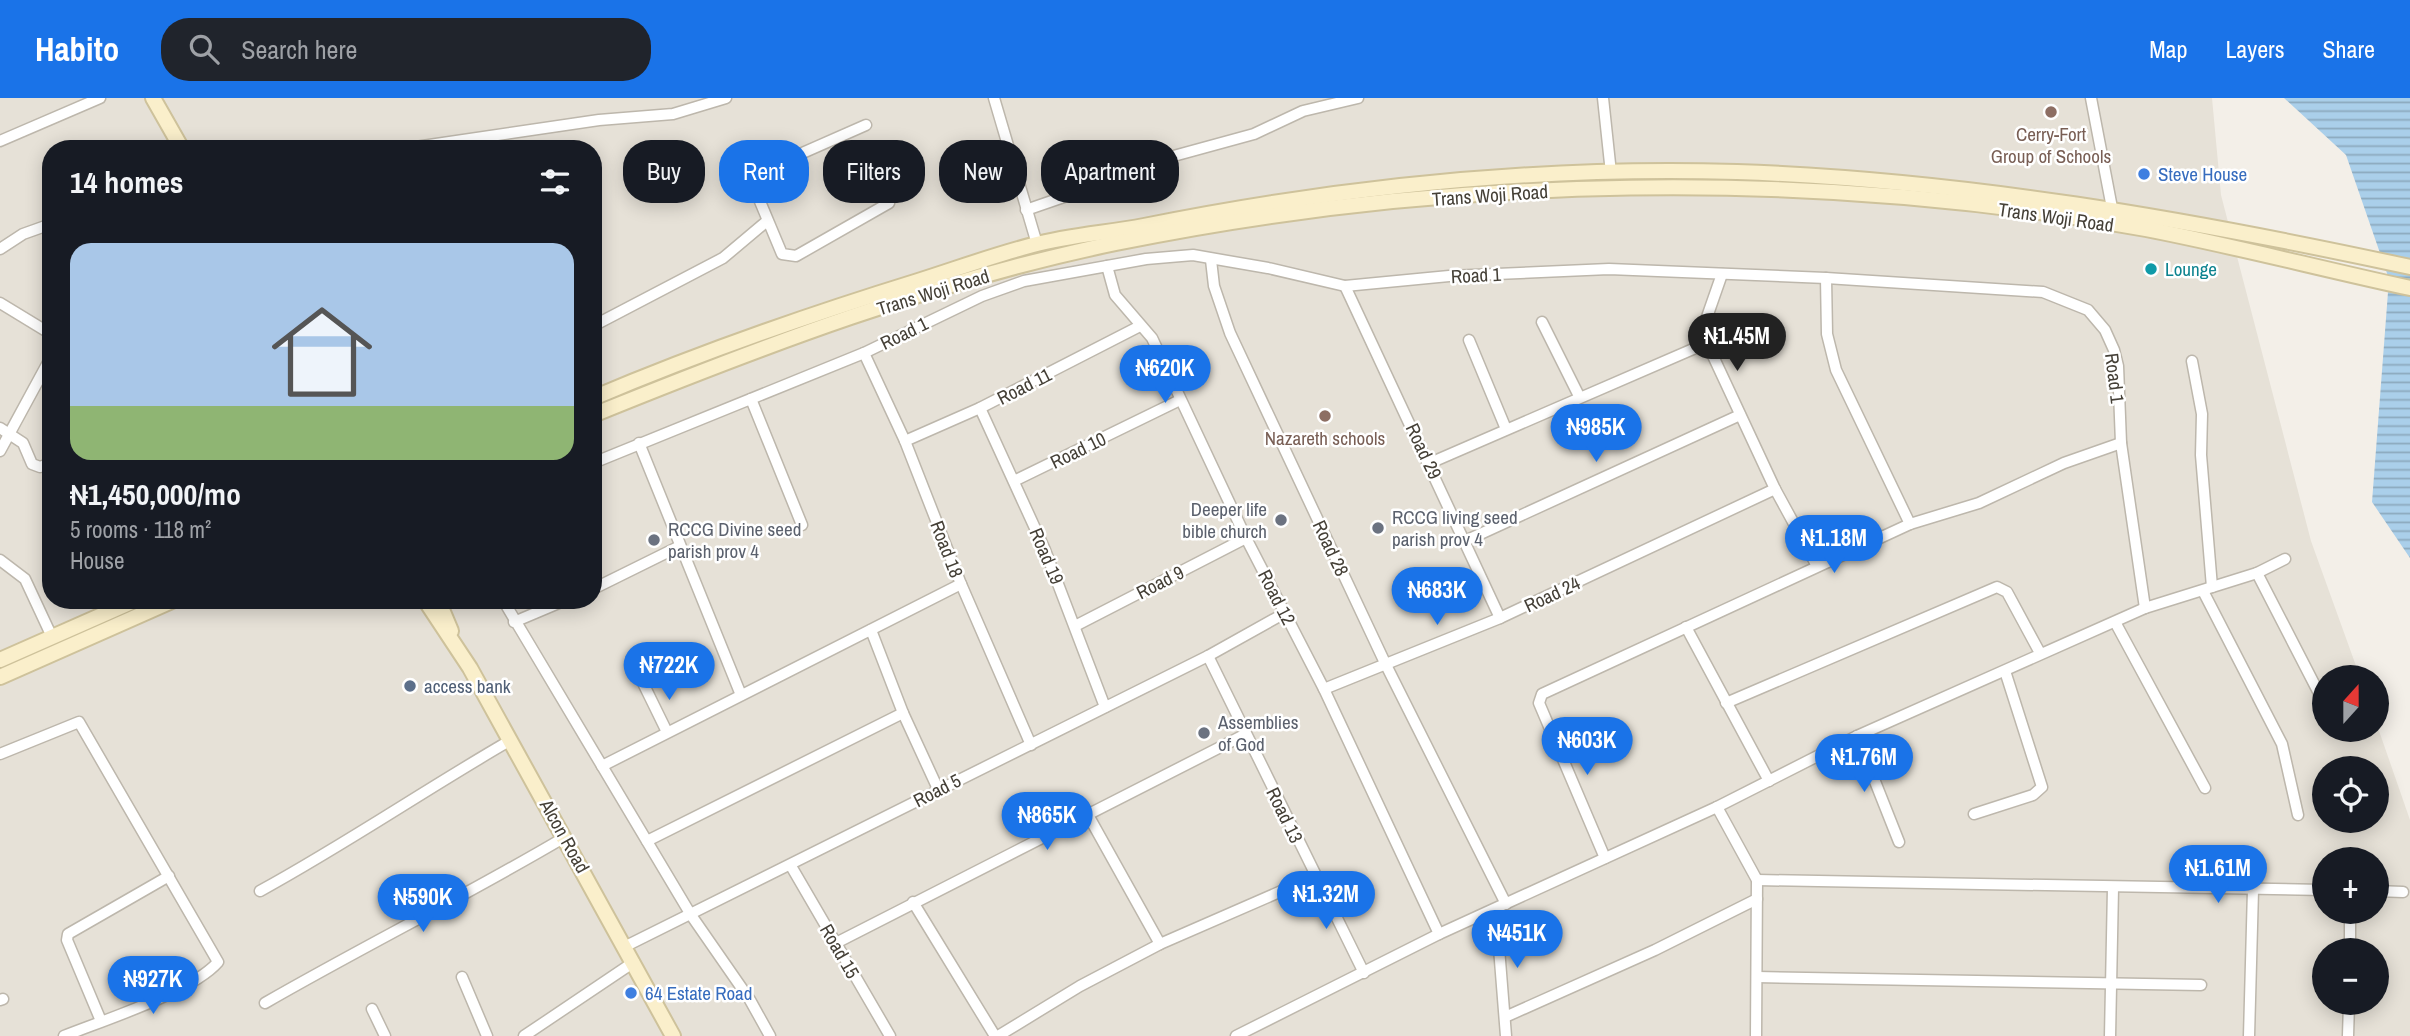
<!DOCTYPE html>
<html lang="en">
<head>
<meta charset="utf-8">
<style>
  body { margin:0; font-family:"Archivo Narrow",sans-serif; background:#20242c; color:#f1f3f6; height:100vh; display:flex; flex-direction:column; font-size:26px; white-space:nowrap }
  * { box-sizing:border-box; margin:0 }
  p { font-size:23px; color:#9ea1a6 }
  .icon { flex:none; width:38px; height:38px; fill:none; stroke:currentColor; stroke-width:2; stroke-linecap:round; stroke-linejoin:round }
  .map { position:relative; flex:1; overflow:hidden }
  .drawer { position:absolute; left:42px; top:42px; width:560px; height:469px; display:flex; flex-direction:column; background:#171b24; border-radius:28px; box-shadow:0 4px 18px #0003 }
  .drawer>* { flex:none }
  .hud { position:absolute; left:623px; top:42px; width:665px; height:63px; display:flex; gap:14px }
  .needle { width:46px; rotate:21deg }
  .buttons { position:absolute; left:2312px; top:567px; display:grid; gap:14px }
  .buttons a { display:grid; place-items:center; width:77px; height:77px; border-radius:50%; background:#171b24; box-shadow:0 4px 18px #0003; font-size:35px }
  .price { position:absolute; translate:-50% -60px; padding:0 16px; border-radius:24px; background:#1a73e8; color:#fff; font-size:23px; line-height:46px; filter:drop-shadow(0 2px 4px #0008) }
  .price::after { content:''; position:absolute; left:50%; top:42px; width:21px; height:16px; margin-left:-10px; background:inherit; clip-path:polygon(0 0,100% 0,50% 100%) }
  .price.current { background:#222; color:#fff }
  ul { padding:0; list-style:none }
  li { display:grid; align-content:center; gap:14px; height:371px; padding:0 28px }
  li span { display:grid; place-items:center; height:217px; border-radius:21px; color:#555 }
  li>.icon { margin-inline-start:auto }
  span .icon { width:126px; height:126px; fill:#fffc; stroke-width:1 }
  li b { font-size:30px }
  h2 { display:flex; justify-content:space-between; align-items:center; height:84px; padding:0 28px; font-size:30px }
  .pill { padding:0 24px; border-radius:28px; background:#171b24; box-shadow:0 4px 18px #0003; font-size:24px; line-height:63px }
  .pill.current { background:#1a73e8; color:#fff }
  header { display:flex; align-items:center; gap:42px; box-sizing:border-box; height:98px; padding:0 35px; background:#1a73e8; color:#fff }
  header strong { font-size:33px }
  nav { display:flex; gap:38px; margin-inline-start:auto; font-size:24px }
  .search { width:490px; height:63px; background:#20242c; display:flex; align-items:center; gap:18px; box-sizing:border-box; padding:0 24px; border-radius:28px; color:#9ea1a6; font-size:26px }
  .map>svg:first-child { display:block }
  .residential { fill:#e6e1d7; fill-rule:evenodd }
  .water { fill:url(#water-rules) }
  .lines { fill:none; stroke-linecap:round; stroke-linejoin:round }
  .street-casing { stroke:#bdb7ac; stroke-width:13 }
  .secondary-casing { stroke:#cec29b; stroke-width:18 }
  .street { stroke:#fff; stroke-width:10 }
  .secondary { stroke:#faefcb; stroke-width:14 }
  .education-dot { fill:#8d6e63; stroke:#fff; stroke-width:2.5 }
  .shop-dot { fill:#3f7fe0; stroke:#fff; stroke-width:2.5 }
  .culture-dot { fill:#0f9aa8; stroke:#fff; stroke-width:2.5 }
  .worship-dot { fill:#6b7280; stroke:#fff; stroke-width:2.5 }
  .service-dot { fill:#5c6f8a; stroke:#fff; stroke-width:2.5 }
  .labels { text-anchor:middle; dominant-baseline:central; stroke-width:5; stroke-linejoin:round; paint-order:stroke }
  .education-label { font-size:19px; fill:#785e54; stroke:#fff }
  .shop-label { font-size:19px; fill:#366cbe; stroke:#fff; text-anchor:start }
  .street-label { font-size:19px; fill:#454037; stroke:#fff }
  .culture-label { font-size:19px; fill:#0d838f; stroke:#fff; text-anchor:start }
  .worship-label { font-size:19px; fill:#5b616d; stroke:#fff; text-anchor:start }
  .service-label { font-size:19px; fill:#4e5e75; stroke:#fff; text-anchor:start }
</style>
</head>
<body>
<header>
<strong>Habito</strong>
<div class="search"><svg class="icon" aria-label="search" viewBox="0 0 24 24"><circle cx="10" cy="10" r="6"/><path d="M15 15l6 6"/></svg>Search here</div>
<nav><a>Map</a><a>Layers</a><a>Share</a></nav>
</header>
<div class="map">
<svg width="2410" height="938" viewBox="0 0 2410 938">
  <defs>
    <pattern id="water-rules" width="6" height="5" patternUnits="userSpaceOnUse" patternTransform="scale(1.75)"><rect width="6" height="5" fill="#aacfea"/><path d="M0 2.5h6" fill="none" stroke="#8ca9be"/></pattern>
  </defs>
  <rect width="100%" height="100%" fill="#f3efe8"/>
  <path class="residential" d="M 0,0 L 2212,0 L 2221,97 L 2311,443 L 2360,579 L 2324,579 L 2324,632 L 2376,632 L 2377,627 L 2410,722 L 2410,938 L 0,938 ZM 51,51 L 593,51 L 593,502 L 51,502 ZM 2324,670 L 2376,670 L 2376,723 L 2324,723 ZM 2324,761 L 2376,761 L 2376,814 L 2324,814 ZM 2324,852 L 2376,852 L 2376,905 L 2324,905 Z"/>
  <path class="water" d="M 2284,0 L 2410,0 L 2410,460 L 2372,404 L 2389,181 L 2346,57 Z"/>
  <g class="lines">
    <g class="street-casing">
      <g id="street">
        <path d="M 994,0 L 1037,146"/>
        <path d="M 1603,0 L 1611,75"/>
        <path d="M 2091,0 L 2112,110"/>
        <path d="M 866,27 L 757,75 L 754,89 L 782,156 L 796,158 L 889,105"/>
        <path d="M 0,43 L 100,0"/>
        <path d="M 402,51 L 599,22 L 673,16 L 726,0"/>
        <path d="M 1026,112 L 1081,93 L 1137,68 L 1254,36 L 1303,13 L 1358,0"/>
        <path d="M 0,151 L 23,136 L 51,126"/>
        <path d="M 1211,162 L 1214,188 L 1230,235 L 1386,567 L 1506,806"/>
        <path d="M 1107,168 L 1115,197 L 1152,240 L 1246,440 L 1324,591 L 1439,836"/>
        <path d="M 1722,176 L 1707,219 L 1707,245 L 1775,391 L 1817,468"/>
        <path d="M 1826,180 L 1827,236 L 1836,272 L 1910,426"/>
        <path d="M 1345,188 L 1500,520"/>
        <path d="M 0,205 L 51,236"/>
        <path d="M 1542,224 L 1579,298"/>
        <path d="M 593,228 L 723,160 L 767,123"/>
        <path d="M 1469,242 L 1506,331"/>
        <path d="M 864,255 L 905,343 L 961,486 L 1031,647"/>
        <path d="M 2192,263 L 2202,316 L 2201,357 L 2212,489"/>
        <path d="M 751,301 L 802,427"/>
        <path d="M 980,310 L 1045,452 L 1105,609"/>
        <path d="M 0,330 L 23,345 L 32,366 L 40,369 L 51,365"/>
        <path d="M 905,343 L 980,310 L 1140,228"/>
        <path d="M 639,345 L 741,597"/>
        <path d="M 0,353 L 51,259"/>
        <path d="M 593,365 L 864,255 L 982,198 L 1024,183 L 1146,161 L 1193,157 L 1268,170 L 1345,188 L 1449,178 L 1609,171 L 1826,180 L 2043,194 L 2088,212 L 2105,232 L 2114,252 L 2118,268 L 2121,345 L 2145,510"/>
        <path d="M 1430,365 L 1707,245"/>
        <path d="M 1014,383 L 1180,302"/>
        <path d="M 1465,443 L 1740,317"/>
        <path d="M 0,462 L 25,481 L 52,539"/>
        <path d="M 2257,475 L 2324,605"/>
        <path d="M 593,491 L 680,448"/>
        <path d="M 2203,493 L 2282,646 L 2298,717"/>
        <path d="M 503,502 L 691,817 L 750,902 L 770,938"/>
        <path d="M 514,524 L 566,502"/>
        <path d="M 2115,524 L 2205,690"/>
        <path d="M 1075,528 L 1246,440"/>
        <path d="M 1686,529 L 1769,683"/>
        <path d="M 871,532 L 903,615 L 938,691"/>
        <path d="M 1208,558 L 1364,875"/>
        <path d="M 644,587 L 667,634"/>
        <path d="M 1324,591 L 1500,520 L 1775,391"/>
        <path d="M 1726,605 L 1997,489 L 2007,494 L 2040,555"/>
        <path d="M 1857,638 L 1899,744"/>
        <path d="M 0,656 L 79,624 L 218,864 C 192,894 104,922 64,938"/>
        <path d="M 602,668 L 961,486"/>
        <path d="M 1717,709 L 1757,782 L 1756,938"/>
        <path d="M 1974,716 L 2033,697 L 2042,689 L 2005,573"/>
        <path d="M 1088,717 L 1160,846"/>
        <path d="M 647,743 L 903,615"/>
        <path d="M 1605,760 L 1539,605 L 1542,596 L 1910,426 L 1979,405 L 2064,365 L 2121,345"/>
        <path d="M 791,768 L 890,938"/>
        <path d="M 1757,782 L 2324,792"/>
        <path d="M 260,793 C 346,746 426,691 511,642"/>
        <path d="M 2376,793 L 2403,794"/>
        <path d="M 913,804 L 995,938"/>
        <path d="M 1484,818 L 1499,850 L 1506,938"/>
        <path d="M 834,846 L 1246,636"/>
        <path d="M 626,848 L 1208,558 L 1285,515"/>
        <path d="M 2350,852 L 2350,814"/>
        <path d="M 462,879 L 487,938"/>
        <path d="M 1757,879 L 2201,887"/>
        <path d="M 0,902 L 3,901"/>
        <path d="M 265,905 C 364,848 467,797 565,739"/>
        <path d="M 372,911 L 385,938"/>
        <path d="M 1505,919 L 1655,852 L 1757,801"/>
        <path d="M 101,923 L 67,842 L 68,836 L 169,778"/>
        <path d="M 524,938 L 634,864"/>
        <path d="M 998,938 L 1080,888 L 1160,846 L 1316,778"/>
        <path d="M 1236,938 L 1439,836 L 1717,709 L 1857,638 L 2145,510 L 2257,475 L 2285,461"/>
        <path d="M 2110,938 L 2113,790"/>
        <path d="M 2249,938 L 2253,792"/>
        <path d="M 2348,938 L 2349,905"/>
      </g>
    </g>
    <g class="secondary-casing">
      <g id="secondary">
        <path d="M 153,0 L 182,51"/>
        <path d="M 593,300 C 699,255 808,217 918,183 C 956,171 994,157 1033,147 C 1069,137 1107,135 1144,128 C 1338,89 1539,68 1737,74 C 1965,82 2188,121 2410,169"/>
        <path d="M 593,317 C 763,248 936,182 1116,145 C 1450,77 1810,70 2146,131 C 2234,148 2322,171 2410,190"/>
        <path d="M 425,502 L 470,570 L 673,938"/>
        <path d="M 438,502 L 451,533"/>
        <path d="M 0,562 L 136,502"/>
        <path d="M 0,579 L 174,502"/>
      </g>
    </g>
    <use href="#street" class="street"/>
    <use href="#secondary" class="secondary"/>
  </g>
  <g class="education-dot">
    <circle cx="2051" cy="14" r="7"/>
    <circle cx="1325" cy="318" r="7"/>
  </g>
  <g class="shop-dot">
    <circle cx="2144" cy="76" r="7"/>
    <circle cx="631" cy="895" r="7"/>
  </g>
  <circle class="culture-dot" cx="2151" cy="171" r="7"/>
  <g class="worship-dot">
    <circle cx="1281" cy="422" r="7"/>
    <circle cx="1378" cy="430" r="7"/>
    <circle cx="654" cy="442" r="7"/>
    <circle cx="1204" cy="635" r="7"/>
  </g>
  <circle class="service-dot" cx="410" cy="588" r="7"/>
  <g class="labels">
    <g class="education-label">
      <text x="2051" y="36">Cerry-Fort<tspan x="2051" dy="22">Group of Schools</tspan></text>
      <text x="1325" y="340">Nazareth schools</text>
    </g>
    <g class="shop-label">
      <text x="2158" y="76">Steve House</text>
      <text x="645" y="895">64 Estate Road</text>
    </g>
    <g class="street-label">
      <text transform="translate(1490 97) rotate(-4)">Trans Woji Road</text>
      <text transform="translate(2056 119) rotate(8)">Trans Woji Road</text>
      <text transform="translate(1476 177) rotate(-3)">Road 1</text>
      <text transform="translate(933 194) rotate(-17)">Trans Woji Road</text>
      <text transform="translate(904 235) rotate(-26)">Road 1</text>
      <text transform="translate(2115 280) rotate(83)">Road 1</text>
      <text transform="translate(1024 288) rotate(-27)">Road 11</text>
      <text transform="translate(1078 352) rotate(-26)">Road 10</text>
      <text transform="translate(1424 353) rotate(65)">Road 29</text>
      <text transform="translate(1331 450) rotate(65)">Road 28</text>
      <text transform="translate(947 451) rotate(69)">Road 18</text>
      <text transform="translate(1047 458) rotate(67)">Road 19</text>
      <text transform="translate(1160 484) rotate(-27)">Road 9</text>
      <text transform="translate(1552 496) rotate(-25)">Road 24</text>
      <text transform="translate(1277 499) rotate(63)">Road 12</text>
      <text transform="translate(937 692) rotate(-27)">Road 5</text>
      <text transform="translate(1285 717) rotate(64)">Road 13</text>
      <text transform="translate(565 738) rotate(61)">Alcon Road</text>
      <text transform="translate(840 853) rotate(60)">Road 15</text>
    </g>
    <g class="culture-label">
      <text x="2165" y="171">Lounge</text>
    </g>
    <g class="worship-label">
      <text x="1267" y="411" text-anchor="end">Deeper life<tspan x="1267" dy="22">bible church</tspan></text>
      <text x="1392" y="419">RCCG living seed<tspan x="1392" dy="22">parish prov 4</tspan></text>
      <text x="668" y="431">RCCG Divine seed<tspan x="668" dy="22">parish prov 4</tspan></text>
      <text x="1218" y="624">Assemblies<tspan x="1218" dy="22">of God</tspan></text>
    </g>
    <g class="service-label">
      <text x="424" y="588">access bank</text>
    </g>
  </g>
</svg>
<div class="buttons">
<a><svg class="needle" viewBox="-14 -14 28 28"><path d="M0-13l5 13h-10z" fill="#e53935"/><path d="M0 13l5-13h-10z" fill="#9ea1a6"/></svg></a>
<a><svg class="icon" aria-label="locate" viewBox="0 0 24 24"><circle cx="12" cy="12" r="6"/><path d="M12 2v4M12 18v4M2 12h4M18 12h4"/></svg></a>
<a>+</a>
<a>−</a>
</div>
<b class="price current" style="left:1737px;top:275px">₦1.45M</b>
<b class="price" style="left:1165px;top:307px">₦620K</b>
<b class="price" style="left:1596px;top:366px">₦985K</b>
<b class="price" style="left:1834px;top:477px">₦1.18M</b>
<b class="price" style="left:1437px;top:529px">₦683K</b>
<b class="price" style="left:669px;top:604px">₦722K</b>
<b class="price" style="left:1587px;top:679px">₦603K</b>
<b class="price" style="left:1864px;top:696px">₦1.76M</b>
<b class="price" style="left:1047px;top:754px">₦865K</b>
<b class="price" style="left:2218px;top:807px">₦1.61M</b>
<b class="price" style="left:1326px;top:833px">₦1.32M</b>
<b class="price" style="left:423px;top:836px">₦590K</b>
<b class="price" style="left:1517px;top:872px">₦451K</b>
<b class="price" style="left:153px;top:918px">₦927K</b>
<div class="hud">
<a class="pill">Buy</a>
<a class="pill current">Rent</a>
<a class="pill">Filters</a>
<a class="pill">New</a>
<a class="pill">Apartment</a>
</div>
<section class="drawer">
<h2>14 homes<svg class="icon" aria-label="filters" viewBox="0 0 24 24"><path d="M4 7h16M4 17h16"/><circle cx="9" cy="7" r="2"/><circle cx="15" cy="17" r="2"/></svg></h2>
<ul>
<li><span style="background:linear-gradient(#a9c7e8 75%,#8fb573 0)"><svg class="icon" aria-label="home" viewBox="0 0 24 24"><path d="M3 11l9-7 9 7M6 9v11h12V9"/></svg></span><div><b>₦1,450,000/mo</b><p>5 rooms · 118 m²</p><p>House</p></div></li>
</ul>
</section>
</div>
</body>
</html>
